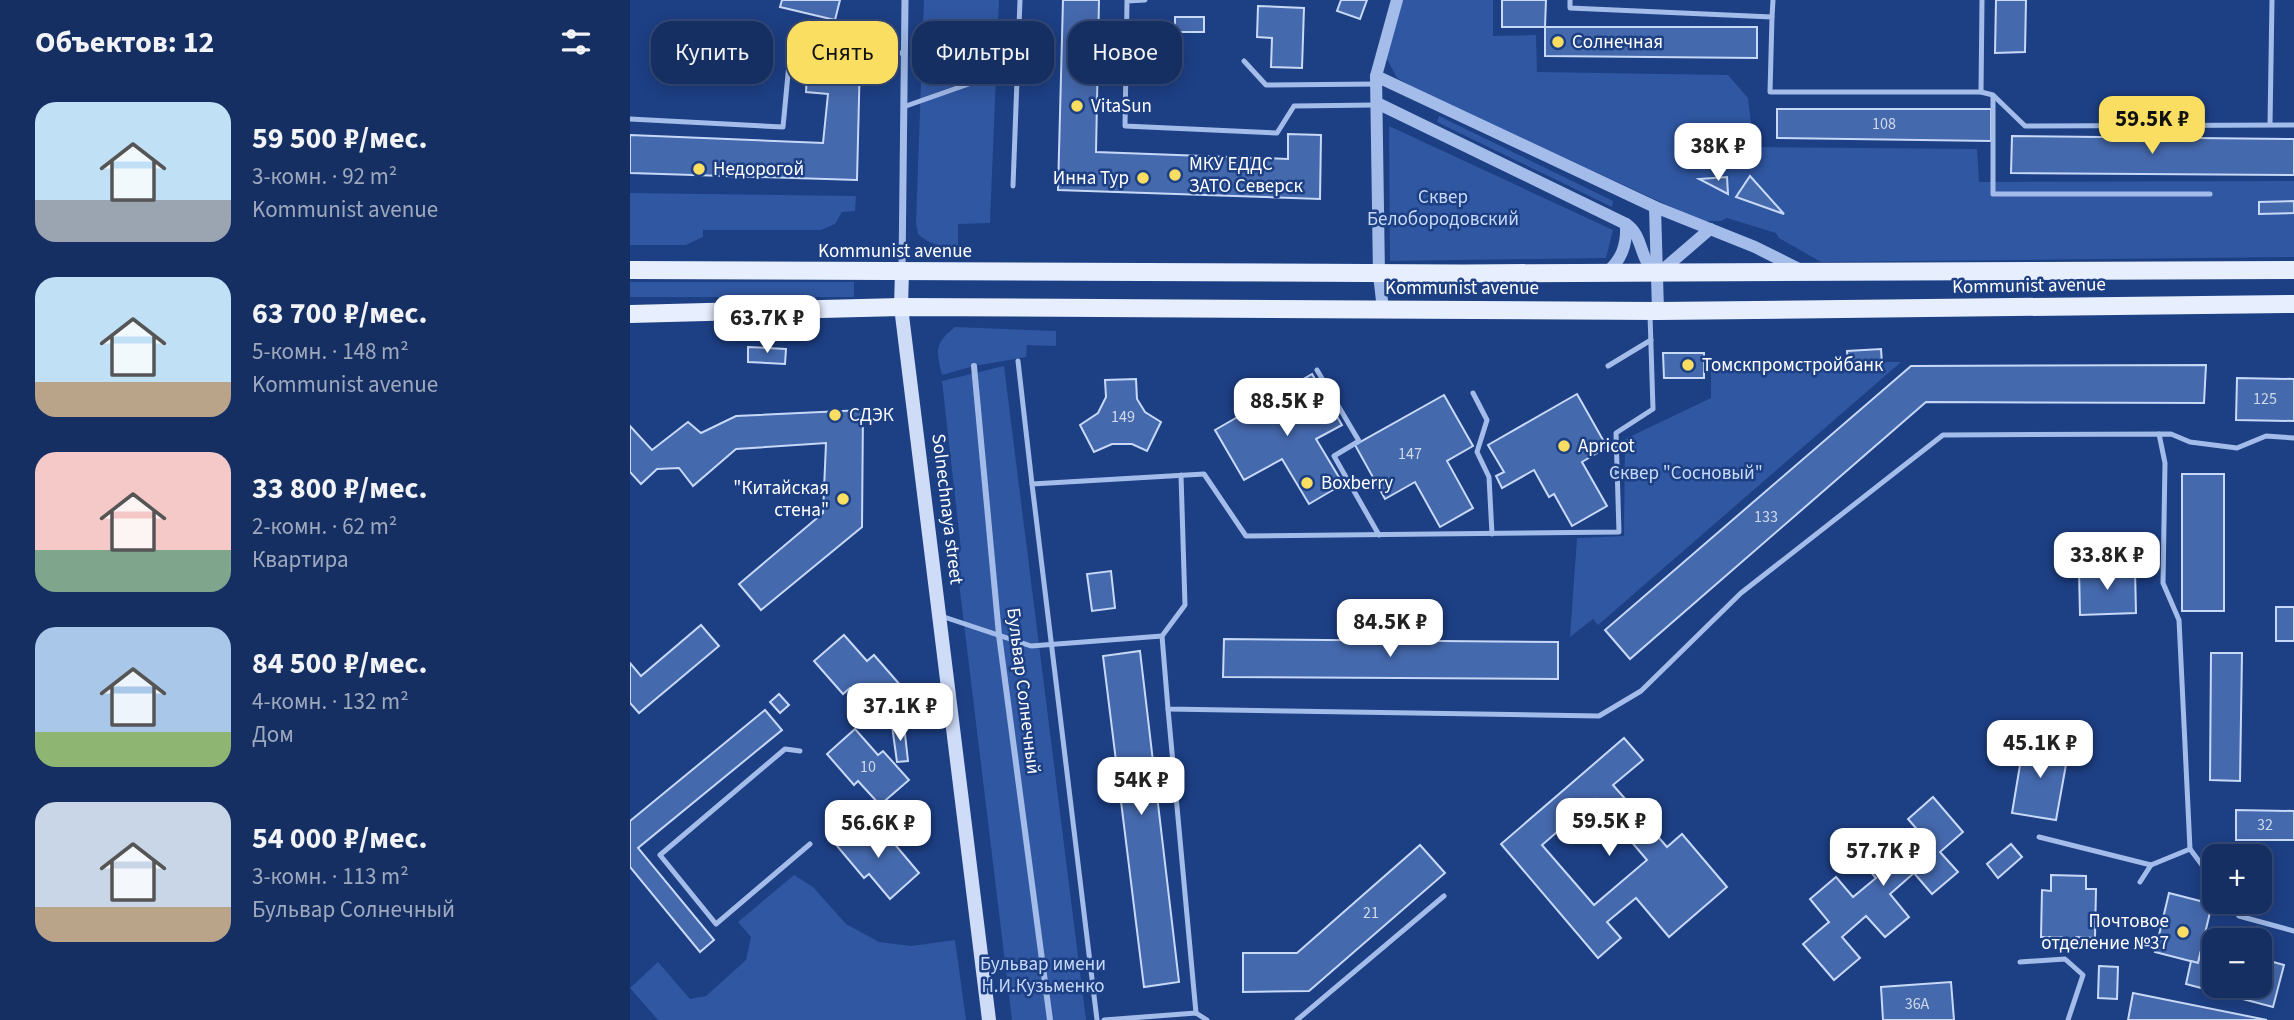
<!DOCTYPE html>
<html lang="ru">
<head>
<meta charset="utf-8">
<style>
  body { margin:0; font-family:"Source Sans 3",sans-serif; background:#233b6c; color:#f1f3f6; height:100vh; display:flex; flex-direction:column; font-size:26px; white-space:nowrap }
  * { box-sizing:border-box; margin:0 }
  p { font-size:23px; color:#9ea9be }
  .icon { flex:none; width:38px; height:38px; fill:none; stroke:currentColor; stroke-width:2; stroke-linecap:round; stroke-linejoin:round }
  .map { position:relative; flex:1; overflow:hidden }
  .sheet { display:flex; flex-direction:column; background:#162f63; width:630px }
  .sheet>* { flex:none }
  .banner { position:absolute; left:21px; top:21px; width:665px; height:63px; display:flex; gap:14px }
  .fabs { position:absolute; left:1572px; top:844px; display:grid; gap:14px }
  .fabs a { display:grid; place-items:center; width:70px; height:70px; border-radius:14px; background:#162f63; box-shadow:0 4px 18px #0003,0 0 0 2px #354a78; font-size:35px }
  .price { position:absolute; translate:-50% -60px; padding:0 16px; border-radius:14px; background:#fff; color:#222; font-size:23px; line-height:46px; filter:drop-shadow(0 2px 4px #0008) }
  .price::after { content:''; position:absolute; left:50%; top:42px; width:21px; height:16px; margin-left:-10px; background:inherit; clip-path:polygon(0 0,100% 0,50% 100%) }
  .price.current { background:#fade61; color:#111 }
  ul { padding:0; list-style:none }
  li { display:flex; align-items:center; gap:21px; height:175px; padding:0 35px }
  li span { display:grid; place-items:center; flex:none; width:196px; height:140px; border-radius:21px; color:#555 }
  li>.icon { margin-inline-start:auto }
  span .icon { width:84px; height:84px; fill:#fffc; stroke-width:1 }
  li b { font-size:30px }
  h2 { display:flex; justify-content:space-between; align-items:center; height:84px; padding:0 35px; font-size:30px }
  .chip { padding:0 24px; border-radius:21px; background:#162f63; box-shadow:0 4px 18px #0003,0 0 0 2px #354a78; font-size:24px; line-height:63px }
  .chip.current { background:#fade61; color:#111 }
  main { display:flex; flex:1; min-height:0 }
  .map>svg:first-child { display:block }
  .green { fill:#3057a2 }
  .building { fill:#4569ad; stroke:#c8d9f8; stroke-width:2; fill-rule:evenodd }
  .lines { fill:none; stroke-linecap:round; stroke-linejoin:round }
  .service { stroke:#a3bcea; stroke-width:5 }
  .pedestrian { stroke:#a3bcea; stroke-width:6 }
  .minor { stroke:#a3bcea; stroke-width:7 }
  .tertiary { stroke:#a3bcea; stroke-width:12 }
  .secondary { stroke:#cfdcf8; stroke-width:14 }
  .primary { stroke:#e7eefe; stroke-width:18 }
  .poi-dot { fill:#fade61; stroke:#1d3f84; stroke-width:2.5 }
  .labels { text-anchor:middle; dominant-baseline:central; stroke-width:5; stroke-linejoin:round; paint-order:stroke }
  .number-label { font-size:16px; fill:#d0daea }
  .poi-label { font-size:19px; fill:#fff; stroke:#1d3f84; text-anchor:start }
  .park-label { font-size:19px; fill:#c8d9f8; stroke:#1d3f84 }
  .street-label { font-size:19px; fill:#fff; stroke:#1d3f84 }
</style>
</head>
<body>
<main>
<section class="sheet">
<h2>Объектов: 12<svg class="icon" aria-label="filters" viewBox="0 0 24 24"><path d="M4 7h16M4 17h16"/><circle cx="9" cy="7" r="2"/><circle cx="15" cy="17" r="2"/></svg></h2>
<ul>
<li><span style="background:linear-gradient(#bfe0f5 70%,#9aa5b1 0)"><svg class="icon" aria-label="home" viewBox="0 0 24 24"><path d="M3 11l9-7 9 7M6 9v11h12V9"/></svg></span><div><b>59 500 ₽/мес.</b><p>3-комн. · 92 m²</p><p>Kommunist avenue</p></div></li>
<li><span style="background:linear-gradient(#bfe0f5 75%,#b9a48a 0)"><svg class="icon" aria-label="home" viewBox="0 0 24 24"><path d="M3 11l9-7 9 7M6 9v11h12V9"/></svg></span><div><b>63 700 ₽/мес.</b><p>5-комн. · 148 m²</p><p>Kommunist avenue</p></div></li>
<li><span style="background:linear-gradient(#f6c9c9 70%,#7fa58c 0)"><svg class="icon" aria-label="home" viewBox="0 0 24 24"><path d="M3 11l9-7 9 7M6 9v11h12V9"/></svg></span><div><b>33 800 ₽/мес.</b><p>2-комн. · 62 m²</p><p>Квартира</p></div></li>
<li><span style="background:linear-gradient(#a9c7e8 75%,#8fb573 0)"><svg class="icon" aria-label="home" viewBox="0 0 24 24"><path d="M3 11l9-7 9 7M6 9v11h12V9"/></svg></span><div><b>84 500 ₽/мес.</b><p>4-комн. · 132 m²</p><p>Дом</p></div></li>
<li><span style="background:linear-gradient(#c9d6e8 75%,#b9a48a 0)"><svg class="icon" aria-label="home" viewBox="0 0 24 24"><path d="M3 11l9-7 9 7M6 9v11h12V9"/></svg></span><div><b>54 000 ₽/мес.</b><p>3-комн. · 113 m²</p><p>Бульвар Солнечный</p></div></li>
</ul>
</section>
<div class="map">
<svg width="1664" height="1020" viewBox="0 0 1664 1020">
  <rect width="100%" height="100%" fill="#1d3f84"/>
  <g class="green">
    <path d="M 294,0 L 369,0 L 360,223 L 328,224 L 328,247 C 311,247 301,245 288,234 L 286,223 Z"/>
    <path d="M 773,0 L 863,0 L 863,36 L 906,35 L 907,72 L 1098,75 L 1118,98 L 1124,147 L 1347,149 L 1349,182 L 1664,181 L 1664,257 L 1191,262 L 1149,238 L 1146,233 L 1097,218 L 1091,221 L 1072,221 L 791,92 L 767,78 L 757,59 Z"/>
    <path d="M 809,116 L 983,201 L 982,207 L 807,122 Z"/>
    <path d="M 759,126 L 983,230 L 976,258 L 760,261 Z"/>
    <path d="M 0,193 L 226,196 L 225,211 L 212,212 L 205,224 L 191,230 L 73,230 L 73,237 L 56,245 L 0,245 Z"/>
    <rect x="0" y="282" width="224" height="15"/>
    <path d="M 325,327 L 426,331 L 426,346 L 397,345 L 396,357 L 344,366 L 312,375 C 306,350 304,344 325,327 Z"/>
    <path d="M 1081,360 L 1271,362 L 968,625 L 963,619 L 940,637 L 947,538 L 994,536 L 995,439 L 1081,398 Z"/>
    <path d="M 374,366 L 456,1020 L 382,1020 L 326,558 L 331,550 L 312,381 Z"/>
    <path d="M 164,875 L 183,887 L 216,924 L 249,942 L 281,946 L 325,940 L 336,1020 L 28,1020 L 0,988 L 28,962 L 60,999 L 76,996 L 116,960 L 121,937 L 108,922 Z"/>
  </g>
  <g class="building">
    <path d="M 152,0 L 210,0 L 205,20 L 150,7 Z"/>
    <path d="M 433,0 L 469,0 L 466,152 L 658,159 L 658,134 L 691,135 L 690,199 L 428,190 Z"/>
    <path d="M 711,0 L 737,0 L 730,19 L 707,11 Z"/>
    <path d="M 872,0 L 916,0 L 915,27 L 872,27 Z"/>
    <path d="M 1366,0 L 1396,0 L 1395,52 L 1365,53 Z"/>
    <path d="M 628,6 L 674,8 L 672,68 L 641,67 L 642,38 L 627,37 Z"/>
    <rect x="545" y="17" width="29" height="15"/>
    <path d="M 915,27 L 1127,27 L 1127,58 L 915,56 Z"/>
    <path d="M 178,57 L 230,58 L 227,180 L 0,173 L 0,135 L 193,143 L 198,94 L 176,92 Z"/>
    <path d="M 1147,109 L 1361,109 L 1361,141 L 1147,138 Z"/>
    <path d="M 1382,136 L 1664,139 L 1664,175 L 1381,173 Z"/>
    <path d="M 1120,176 L 1154,214 L 1106,197 Z"/>
    <path d="M 1097,177 L 1098,194 L 1069,179 Z"/>
    <path d="M 1664,201 L 1664,213 L 1629,214 L 1629,202 Z"/>
    <path d="M 118,347 L 156,349 L 155,364 L 118,362 Z"/>
    <path d="M 1251,349 L 1252,363 L 1218,365 L 1217,351 Z"/>
    <path d="M 1033,353 L 1074,353 L 1074,378 L 1034,378 Z"/>
    <path d="M 1576,365 L 1574,403 L 1296,402 L 1000,659 L 975,630 L 1281,366 Z"/>
    <path d="M 682,374 L 712,425 L 686,439 L 713,484 L 679,504 L 652,459 L 614,480 L 585,430 Z"/>
    <path d="M 1607,378 L 1664,379 L 1664,421 L 1606,420 Z"/>
    <path d="M 506,379 L 507,399 L 515,412 L 531,422 L 517,451 L 502,444 L 482,444 L 464,452 L 450,425 L 468,413 L 476,397 L 475,380 Z"/>
    <path d="M 947,394 L 977,447 L 952,462 L 977,506 L 942,526 L 924,494 L 919,497 L 904,470 L 872,488 L 866,476 L 874,472 L 858,445 Z"/>
    <path d="M 814,395 L 843,446 L 817,461 L 843,508 L 810,527 L 785,482 L 755,499 L 725,445 Z"/>
    <path d="M 233,410 L 232,527 L 131,610 L 109,584 L 193,513 L 196,443 L 106,449 L 63,486 L 49,468 L 27,469 L 11,484 L 0,472 L 0,426 L 22,450 L 58,422 L 71,433 L 106,416 Z"/>
    <rect x="1552" y="474" width="42" height="137"/>
    <path d="M 1505,569 L 1506,613 L 1450,615 L 1449,570 Z"/>
    <path d="M 481,571 L 485,608 L 462,611 L 457,574 Z"/>
    <rect x="1646" y="607" width="18" height="34"/>
    <path d="M 71,625 L 89,646 L 9,713 L 0,703 L 0,663 L 11,676 Z"/>
    <path d="M 214,635 L 237,661 L 244,655 L 271,686 L 241,712 L 220,688 L 213,694 L 184,661 Z"/>
    <path d="M 594,639 L 928,642 L 928,679 L 593,677 Z"/>
    <path d="M 510,651 L 549,982 L 514,987 L 473,656 Z"/>
    <path d="M 1581,653 L 1612,653 L 1610,781 L 1580,780 Z"/>
    <path d="M 149,694 L 159,705 L 150,713 L 140,702 Z"/>
    <path d="M 135,710 L 152,730 L 8,848 L 84,940 L 70,952 L 0,867 L 0,821 Z"/>
    <path d="M 274,725 L 278,761 L 267,762 L 262,726 Z"/>
    <path d="M 225,729 L 248,755 L 253,751 L 279,780 L 250,805 L 228,781 L 224,785 L 197,754 Z"/>
    <path d="M 994,738 L 1013,760 L 983,785 L 1037,847 L 1052,834 L 1097,887 L 1039,937 L 1006,898 L 977,922 L 991,938 L 968,958 L 871,844 ZM 965,799 L 1017,860 L 964,905 L 912,845 Z"/>
    <path d="M 1394,741 L 1439,748 L 1426,820 L 1382,813 Z"/>
    <path d="M 1303,797 L 1333,832 L 1310,852 L 1328,872 L 1302,894 L 1284,873 L 1260,894 L 1279,917 L 1255,937 L 1236,916 L 1212,937 L 1230,958 L 1204,980 L 1173,944 L 1199,922 L 1180,899 L 1206,877 L 1223,897 L 1246,878 L 1230,860 L 1254,839 L 1269,857 L 1293,836 L 1278,819 Z"/>
    <path d="M 1606,810 L 1664,811 L 1664,840 L 1606,840 Z"/>
    <path d="M 236,822 L 256,846 L 262,841 L 289,873 L 260,899 L 239,874 L 234,878 L 207,846 Z"/>
    <path d="M 1381,844 L 1392,857 L 1368,878 L 1357,864 Z"/>
    <path d="M 790,845 L 815,873 L 679,991 L 613,992 L 613,953 L 667,953 Z"/>
    <path d="M 1421,875 L 1456,876 L 1456,889 L 1466,889 L 1465,938 L 1446,937 L 1446,944 L 1431,943 L 1432,937 L 1411,937 L 1412,890 L 1421,891 Z"/>
    <path d="M 1539,893 L 1582,904 L 1568,963 L 1525,952 Z"/>
    <path d="M 1573,943 L 1584,946 L 1584,985 L 1629,985 L 1629,958 L 1654,965 L 1643,1007 L 1556,984 L 1561,961 L 1568,963 Z"/>
    <path d="M 1469,966 L 1488,967 L 1487,999 L 1468,998 Z"/>
    <path d="M 1321,982 L 1324,1020 L 1253,1020 L 1251,987 Z"/>
    <path d="M 1503,993 L 1637,1020 L 1498,1020 Z"/>
  </g>
  <g class="lines">
    <g class="service">
      <path d="M 515,0 L 497,1 L 495,126 L 647,133 L 664,106 L 745,105"/>
      <path d="M 940,0 L 940,8 L 1142,17 L 1140,92 L 1351,92 L 1363,95 L 1395,126 L 1664,125"/>
      <path d="M 1142,17 L 1143,0"/>
      <path d="M 614,61 L 636,85 L 747,84"/>
      <path d="M 1351,92 L 1352,0"/>
      <path d="M 1363,96 L 1363,194 L 1580,194"/>
      <path d="M 276,106 L 387,67"/>
      <path d="M 0,119 L 153,127 L 160,53 L 275,53"/>
      <path d="M 1640,124 L 1642,0"/>
      <path d="M 383,186 L 390,0"/>
      <path d="M 388,361 L 402,484"/>
      <path d="M 978,366 L 1021,340"/>
      <path d="M 687,370 L 729,441 L 704,456 L 749,535"/>
      <path d="M 843,393 L 857,420 L 847,452 L 859,477 L 862,534"/>
      <path d="M 311,616 L 401,646 L 532,636 L 538,709 L 969,716 L 1011,691 L 1111,593 L 1313,435 L 1541,434 L 1560,442 L 1607,448 L 1636,436 L 1664,438"/>
      <path d="M 532,636 L 555,605 L 551,475"/>
      <path d="M 538,709 L 566,1013"/>
      <path d="M 170,751 L 155,749 L 30,855 L 86,924 L 180,844"/>
      <path d="M 1409,837 L 1521,865 L 1560,849 L 1549,620 L 1533,583 L 1535,463 L 1529,434"/>
      <path d="M 1560,849 L 1584,881"/>
      <path d="M 1510,882 L 1521,865"/>
      <path d="M 1598,901 L 1609,916 L 1664,931"/>
      <path d="M 1390,962 L 1435,959 L 1453,975 L 1438,1020"/>
      <path d="M 467,1020 L 402,484 L 574,474 L 616,536 L 989,532 L 986,433 L 1023,409 L 1020,315"/>
      <path d="M 474,1020 L 566,1013 L 577,1020"/>
      <path d="M 667,1020 L 814,896"/>
    </g>
    <path class="pedestrian" d="M 344,366 L 369,635 L 420,1020"/>
    <path class="minor" d="M 272,271 L 275,0"/>
    <g class="tertiary">
      <path d="M 746,76 L 1025,207 L 1125,247 L 1173,271"/>
      <path d="M 747,103 L 996,224 C 1010,234 1009,246 1016,260 C 1019,264 1025,269 1029,273"/>
      <path d="M 1025,207 L 1028,311"/>
      <path d="M 1029,273 L 1080,229"/>
      <path d="M 975,274 C 992,260 997,245 996,224"/>
      <path d="M 753,309 L 749,275 L 746,76 L 767,0"/>
    </g>
    <path class="secondary" d="M 272,271 L 271,307 L 359,1020"/>
    <g class="primary">
      <path d="M 0,270 C 555,274 1109,275 1664,270"/>
      <path d="M 0,314 L 271,307 L 1028,311 L 1664,304"/>
    </g>
  </g>
  <g class="poi-dot">
    <circle cx="928" cy="42" r="7"/>
    <circle cx="447" cy="106" r="7"/>
    <circle cx="69" cy="169" r="7"/>
    <circle cx="545" cy="175" r="7"/>
    <circle cx="513" cy="178" r="7"/>
    <circle cx="1058" cy="365" r="7"/>
    <circle cx="205" cy="415" r="7"/>
    <circle cx="934" cy="446" r="7"/>
    <circle cx="677" cy="483" r="7"/>
    <circle cx="213" cy="499" r="7"/>
    <circle cx="1553" cy="932" r="7"/>
  </g>
  <g class="labels">
    <g class="number-label">
      <text x="1254" y="124">108</text>
      <text x="1635" y="399">125</text>
      <text x="493" y="417">149</text>
      <text x="780" y="454">147</text>
      <text x="1136" y="517">133</text>
      <text x="238" y="767">10</text>
      <text x="1635" y="825">32</text>
      <text x="741" y="913">21</text>
      <text x="1287" y="1004">36А</text>
    </g>
    <g class="poi-label">
      <text x="942" y="42">Солнечная</text>
      <text x="461" y="106">VitaSun</text>
      <text x="559" y="164">МКУ ЕДДС<tspan x="559" dy="22">ЗАТО Северск</tspan></text>
      <text x="83" y="169">Недорогой</text>
      <text x="499" y="178" text-anchor="end">Инна Тур</text>
      <text x="1072" y="365">Томскпромстройбанк</text>
      <text x="219" y="415">СДЭК</text>
      <text x="948" y="446">Apricot</text>
      <text x="691" y="483">Boxberry</text>
      <text x="199" y="488" text-anchor="end">"Китайская<tspan x="199" dy="22">стена"</tspan></text>
      <text x="1539" y="921" text-anchor="end">Почтовое<tspan x="1539" dy="22">отделение №37</tspan></text>
    </g>
    <g class="park-label">
      <text x="813" y="197">Сквер<tspan x="813" dy="22">Белобородовский</tspan></text>
      <text x="1056" y="473">Сквер "Сосновый"</text>
      <text x="413" y="964">Бульвар имени<tspan x="413" dy="22">Н.И.Кузьменко</tspan></text>
    </g>
    <g class="street-label">
      <text x="265" y="251">Kommunist avenue</text>
      <text transform="translate(1399 286) rotate(-1)">Kommunist avenue</text>
      <text x="832" y="288">Kommunist avenue</text>
      <text transform="translate(317 509) rotate(83)">Solnechnaya street</text>
      <text transform="translate(393 691) rotate(83)">Бульвар Солнечный</text>
    </g>
  </g>
</svg>
<div class="fabs">
<a>+</a>
<a>−</a>
</div>
<b class="price current" style="left:1522px;top:156px">59.5K ₽</b>
<b class="price" style="left:1088px;top:183px">38K ₽</b>
<b class="price" style="left:137px;top:355px">63.7K ₽</b>
<b class="price" style="left:657px;top:438px">88.5K ₽</b>
<b class="price" style="left:1477px;top:592px">33.8K ₽</b>
<b class="price" style="left:760px;top:659px">84.5K ₽</b>
<b class="price" style="left:270px;top:743px">37.1K ₽</b>
<b class="price" style="left:1410px;top:780px">45.1K ₽</b>
<b class="price" style="left:511px;top:817px">54K ₽</b>
<b class="price" style="left:979px;top:858px">59.5K ₽</b>
<b class="price" style="left:248px;top:860px">56.6K ₽</b>
<b class="price" style="left:1253px;top:888px">57.7K ₽</b>
<div class="banner">
<a class="chip">Купить</a>
<a class="chip current">Снять</a>
<a class="chip">Фильтры</a>
<a class="chip">Новое</a>
</div>
</div>
</main>
</body>
</html>
